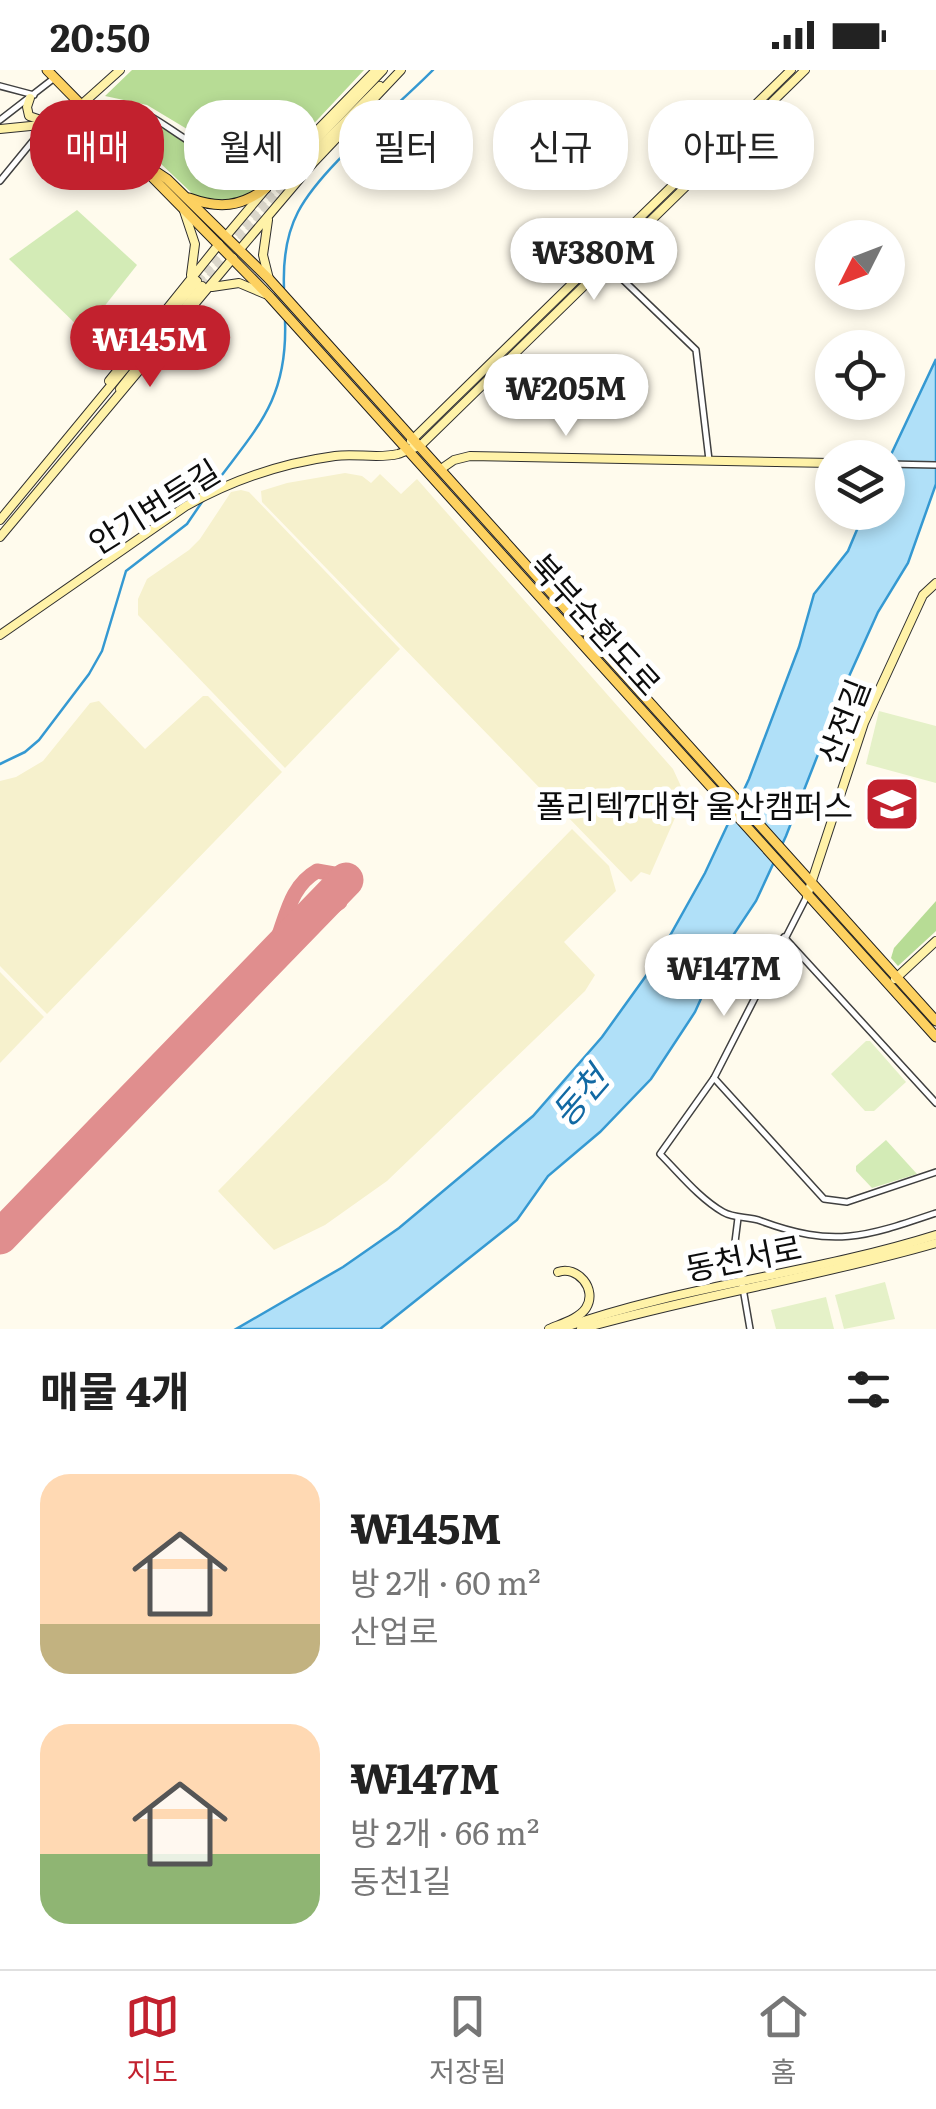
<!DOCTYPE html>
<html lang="ko">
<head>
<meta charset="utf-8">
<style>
  body { margin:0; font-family:Literata,"Noto Sans KR",serif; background:#f6f6f6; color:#222; height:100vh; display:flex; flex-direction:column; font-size:38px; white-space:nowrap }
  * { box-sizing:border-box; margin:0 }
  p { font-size:32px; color:#767676 }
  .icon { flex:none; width:55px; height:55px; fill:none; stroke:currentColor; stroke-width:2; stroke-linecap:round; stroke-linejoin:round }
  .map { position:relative; height:1259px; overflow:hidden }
  .details { display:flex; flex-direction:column; background:#fff; flex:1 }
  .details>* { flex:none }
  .hud { position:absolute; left:30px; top:30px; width:878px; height:90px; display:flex; gap:20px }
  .needle { width:65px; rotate:228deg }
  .buttons { position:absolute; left:815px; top:150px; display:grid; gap:20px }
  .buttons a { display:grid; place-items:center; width:90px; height:90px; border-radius:50%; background:#fff; box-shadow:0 5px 15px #0003; font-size:50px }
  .price { position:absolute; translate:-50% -85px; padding:0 22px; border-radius:35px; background:#fff; color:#222; font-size:32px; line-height:65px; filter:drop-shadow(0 2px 5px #0008) }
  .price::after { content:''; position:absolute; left:50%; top:60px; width:30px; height:22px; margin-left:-15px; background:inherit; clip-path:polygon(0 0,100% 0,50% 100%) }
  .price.current { background:#c2212e; color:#fff }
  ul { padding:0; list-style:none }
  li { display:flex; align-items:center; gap:30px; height:250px; padding:0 40px }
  li span { display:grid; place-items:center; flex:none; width:280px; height:200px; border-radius:30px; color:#555 }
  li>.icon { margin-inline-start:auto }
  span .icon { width:120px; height:120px; fill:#fffc; stroke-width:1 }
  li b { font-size:42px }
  h2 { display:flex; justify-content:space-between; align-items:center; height:120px; padding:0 40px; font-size:42px }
  .tag { padding:0 35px; border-radius:40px; background:#fff; box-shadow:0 5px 15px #0003; font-size:35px; line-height:90px }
  .tag.current { background:#c2212e; color:#fff }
  .status { display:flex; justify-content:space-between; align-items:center; height:70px; padding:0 50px; background:#fff; direction:ltr }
  .status svg { height:28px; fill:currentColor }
  .dock { display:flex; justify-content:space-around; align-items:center; height:140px; border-top:2px solid #e0e0e0; background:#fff; font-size:28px; color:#767676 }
  .dock a { display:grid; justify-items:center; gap:5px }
  .dock .current { color:#c2212e }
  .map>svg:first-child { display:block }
  .farmland { fill:#f6f1cd }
  .green { fill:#d3ebb6 }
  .forest { fill:#b7dc95 }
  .pitch { fill:#e5f1c8 }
  .water { fill:#b0e0f8; stroke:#3599d2; stroke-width:2.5 }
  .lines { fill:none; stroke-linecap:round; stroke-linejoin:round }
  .stream { stroke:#3599d2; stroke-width:2.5 }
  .taxiway { stroke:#e08e8e; stroke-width:15 }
  .runway { stroke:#e08e8e; stroke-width:35 }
  .secondary-tunnel { stroke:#dbd7cb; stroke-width:8; stroke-dasharray:8 4; stroke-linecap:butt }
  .street-casing { stroke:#404040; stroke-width:8 }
  .secondary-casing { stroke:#2f2f2f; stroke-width:10 }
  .primary-casing { stroke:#1e1e1e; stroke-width:11 }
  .street { stroke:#fff; stroke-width:5 }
  .secondary { stroke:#fff2a8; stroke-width:8 }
  .primary { stroke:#fdd160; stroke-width:9 }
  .labels { text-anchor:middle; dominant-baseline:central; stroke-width:10; stroke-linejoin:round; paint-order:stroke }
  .street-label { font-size:32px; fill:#0d0d0d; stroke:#fff }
  .poi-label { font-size:32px; fill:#0d0d0d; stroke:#fff; text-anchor:end }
  .water-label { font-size:35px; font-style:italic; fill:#1269a3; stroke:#fff }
</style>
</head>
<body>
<div class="status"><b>20:50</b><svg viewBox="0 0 49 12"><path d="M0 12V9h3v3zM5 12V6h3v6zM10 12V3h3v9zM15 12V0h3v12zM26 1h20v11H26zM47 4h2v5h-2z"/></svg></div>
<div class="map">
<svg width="936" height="1259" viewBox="0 0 936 1259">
  <rect width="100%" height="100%" fill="#fffbed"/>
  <g class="farmland">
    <path d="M 345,403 L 362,406 L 371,413 L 380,404 L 401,424 L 417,409 L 673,699 L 685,725 L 650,805 L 641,802 L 631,812 L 262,432 L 261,421 L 287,413 Z"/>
    <path d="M 241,420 L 249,422 L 400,579 L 285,698 L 138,545 L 138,529 L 147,509 L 189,480 L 200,469 L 231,422 Z"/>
    <path d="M 203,626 L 208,626 L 282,702 L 47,944 L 0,896 L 0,711 L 16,707 L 43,691 L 90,633 L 99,631 L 145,679 Z"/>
    <path d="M 572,759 L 609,796 L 616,821 L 564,872 L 595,905 L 585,921 L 387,1111 L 325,1155 L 274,1180 L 218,1121 Z"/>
    <path d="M 0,902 L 44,947 L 0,993 Z"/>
  </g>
  <g class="green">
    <path d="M 77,140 L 137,195 L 84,262 L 9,189 Z"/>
    <path d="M 886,1070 L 917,1104 L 872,1118 L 856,1101 L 856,1096 Z"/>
  </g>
  <g class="forest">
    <path d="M 132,0 L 364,0 L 276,94 L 202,68 L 147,35 L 105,26 Z"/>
    <path d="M 116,40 L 146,46 L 200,79 L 265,107 C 245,132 227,135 196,127 L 105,41 Z"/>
    <path d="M 936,831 L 936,861 L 898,896 L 891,888 L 894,878 Z"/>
  </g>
  <g class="pitch">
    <path d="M 879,641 L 936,656 L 936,713 L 866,694 Z"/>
    <path d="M 866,971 L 870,971 L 906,1012 L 874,1041 L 865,1041 L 831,1004 Z"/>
    <path d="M 885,1212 L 895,1249 L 844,1259 L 835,1225 Z"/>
    <path d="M 826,1227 L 834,1259 L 776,1259 L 771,1240 Z"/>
  </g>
  <path class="water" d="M 936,289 L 936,414 L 908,493 L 878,542 L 846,613 L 786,766 L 756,831 L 722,882 L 695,942 L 651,1009 L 600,1062 L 548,1106 L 517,1150 L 380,1259 L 236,1259 L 343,1197 L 399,1158 L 533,1046 L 602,967 L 653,896 L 705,803 L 749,709 L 799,577 L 814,524 L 848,481 L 864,443 L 888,442 L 888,391 Z"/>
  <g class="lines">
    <g class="stream">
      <path d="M 284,218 C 283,192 286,165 298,142 C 322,96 395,39 433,0"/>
      <path d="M 210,421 C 254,360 288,333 285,251"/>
      <path d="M 0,694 L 25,682 L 39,670 L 89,604 L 102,581 L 126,501 L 187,454 L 202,432"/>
    </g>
    <path class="taxiway" d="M 264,894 C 287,865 282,821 317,801 L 334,804 L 342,814 L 340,832 L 292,865"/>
    <path class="runway" d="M 0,1167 L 346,810"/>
    <g class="secondary-tunnel">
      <path d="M 197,211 L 304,83"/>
      <path d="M 202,216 L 309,88"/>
    </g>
    <g class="street-casing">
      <g id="street">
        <path d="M 0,16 L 34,25"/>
        <path d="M 100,38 C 138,27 164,58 194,74 C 220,86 251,93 278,103"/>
        <path d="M 0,50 L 53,9"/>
        <path d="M 0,111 L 45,56"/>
        <path d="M 576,158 L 618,205 L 696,280 L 709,390"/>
        <path d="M 888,394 L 936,395"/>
        <path d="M 807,826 L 714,1008 L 660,1084 C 680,1104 699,1128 723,1142 C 735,1149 748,1146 761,1151 C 834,1178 865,1167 936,1143"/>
        <path d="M 784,867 L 936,1033"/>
        <path d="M 714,1008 L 824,1129 L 847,1132 L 936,1102"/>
        <path d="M 738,1148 L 735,1172 L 750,1259"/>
      </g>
    </g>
    <g class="secondary-casing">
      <g id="secondary">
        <path d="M 30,28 L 27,37 L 29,46 L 47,52"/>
        <path d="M 0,59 L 61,53 L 120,0"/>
        <path d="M 304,83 L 383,0"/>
        <path d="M 309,88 L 380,16"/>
        <path d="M 184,141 L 195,174 L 191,205"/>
        <path d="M 268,150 L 263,185 L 269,209"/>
        <path d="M 227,165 L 300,78 L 376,0"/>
        <path d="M 241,178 L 314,92 L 401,0"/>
        <path d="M 212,217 L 239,213 L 265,224"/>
        <path d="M 109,311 L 219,174"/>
        <path d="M 120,319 L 202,216"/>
        <path d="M 411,371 L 791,0"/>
        <path d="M 441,399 L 454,390 L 470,386 L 832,393"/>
        <path d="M 0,450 L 197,211"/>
        <path d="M 0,467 L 233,188"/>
        <path d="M 0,565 L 186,436 C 232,410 283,393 335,386 C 355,383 378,389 398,384 C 405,382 412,378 420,376 L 805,0"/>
        <path d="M 807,826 L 864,653 L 923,525 L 936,513"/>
        <path d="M 895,909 L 936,871"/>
        <path d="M 549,1259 C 560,1254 579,1249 586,1238 C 598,1219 577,1195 558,1202"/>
        <path d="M 560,1259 C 683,1215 812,1204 936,1165"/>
        <path d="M 581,1259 C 699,1225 819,1207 936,1173"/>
      </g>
    </g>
    <g class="primary-casing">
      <g id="primary">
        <path d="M 47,0 L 270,227 L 936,967"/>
        <path d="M 149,97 L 167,109 L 269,209 L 936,951"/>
        <path d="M 189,128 C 219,139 241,137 266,118"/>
      </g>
    </g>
    <use href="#street" class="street"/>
    <use href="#secondary" class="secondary"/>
    <use href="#primary" class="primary"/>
  </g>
  <defs>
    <g id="university-square" transform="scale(2.875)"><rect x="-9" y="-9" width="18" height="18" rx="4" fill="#c2212e" stroke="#fff"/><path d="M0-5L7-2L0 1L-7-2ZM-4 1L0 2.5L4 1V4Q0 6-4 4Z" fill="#fff"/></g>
  </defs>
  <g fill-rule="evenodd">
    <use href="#university-square" x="892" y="734"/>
  </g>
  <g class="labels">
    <g class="street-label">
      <text transform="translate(153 435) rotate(-32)">안기번득길</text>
      <text transform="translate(597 553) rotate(48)">북부순환도로</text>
      <text transform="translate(842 651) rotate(-69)">산전길</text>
      <text transform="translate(743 1186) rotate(-11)">동천서로</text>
    </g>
    <g class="poi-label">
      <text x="853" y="734">폴리텍7대학 울산캠퍼스</text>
    </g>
    <g class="water-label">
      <text transform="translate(578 1025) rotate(-49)">동천</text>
    </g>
  </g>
</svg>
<div class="buttons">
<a><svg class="needle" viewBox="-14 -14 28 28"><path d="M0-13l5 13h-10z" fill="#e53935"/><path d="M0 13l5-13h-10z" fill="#767676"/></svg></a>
<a><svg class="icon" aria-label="locate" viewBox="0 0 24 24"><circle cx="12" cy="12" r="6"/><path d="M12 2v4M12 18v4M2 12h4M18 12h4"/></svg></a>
<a><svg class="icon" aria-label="layers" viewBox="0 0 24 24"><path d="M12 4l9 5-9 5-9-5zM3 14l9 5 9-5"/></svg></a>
</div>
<b class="price" style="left:594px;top:233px">₩380M</b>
<b class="price current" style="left:150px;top:320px">₩145M</b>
<b class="price" style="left:566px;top:369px">₩205M</b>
<b class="price" style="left:724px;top:949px">₩147M</b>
<div class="hud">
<a class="tag current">매매</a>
<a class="tag">월세</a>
<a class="tag">필터</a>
<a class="tag">신규</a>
<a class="tag">아파트</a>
</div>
</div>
<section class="details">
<h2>매물 4개<svg class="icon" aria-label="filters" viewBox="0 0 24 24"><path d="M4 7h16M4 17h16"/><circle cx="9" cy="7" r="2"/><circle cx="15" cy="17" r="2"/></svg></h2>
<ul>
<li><span style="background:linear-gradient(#ffd9b3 75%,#c2b280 0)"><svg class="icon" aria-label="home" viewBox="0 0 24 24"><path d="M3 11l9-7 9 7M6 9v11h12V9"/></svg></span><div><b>₩145M</b><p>방 2개 · 60 m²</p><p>산업로</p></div></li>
<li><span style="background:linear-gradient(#ffd9b3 65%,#8fb573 0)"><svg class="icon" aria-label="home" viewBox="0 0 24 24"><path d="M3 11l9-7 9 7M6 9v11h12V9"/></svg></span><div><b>₩147M</b><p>방 2개 · 66 m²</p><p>동천1길</p></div></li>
</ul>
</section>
<nav class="dock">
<a class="current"><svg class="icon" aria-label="map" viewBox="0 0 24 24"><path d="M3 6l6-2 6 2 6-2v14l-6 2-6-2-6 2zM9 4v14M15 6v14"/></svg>지도</a>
<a><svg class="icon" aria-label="saved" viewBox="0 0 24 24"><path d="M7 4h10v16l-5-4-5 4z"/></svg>저장됨</a>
<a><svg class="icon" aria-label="home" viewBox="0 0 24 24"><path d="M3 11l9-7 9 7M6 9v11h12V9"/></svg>홈</a>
</nav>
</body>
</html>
